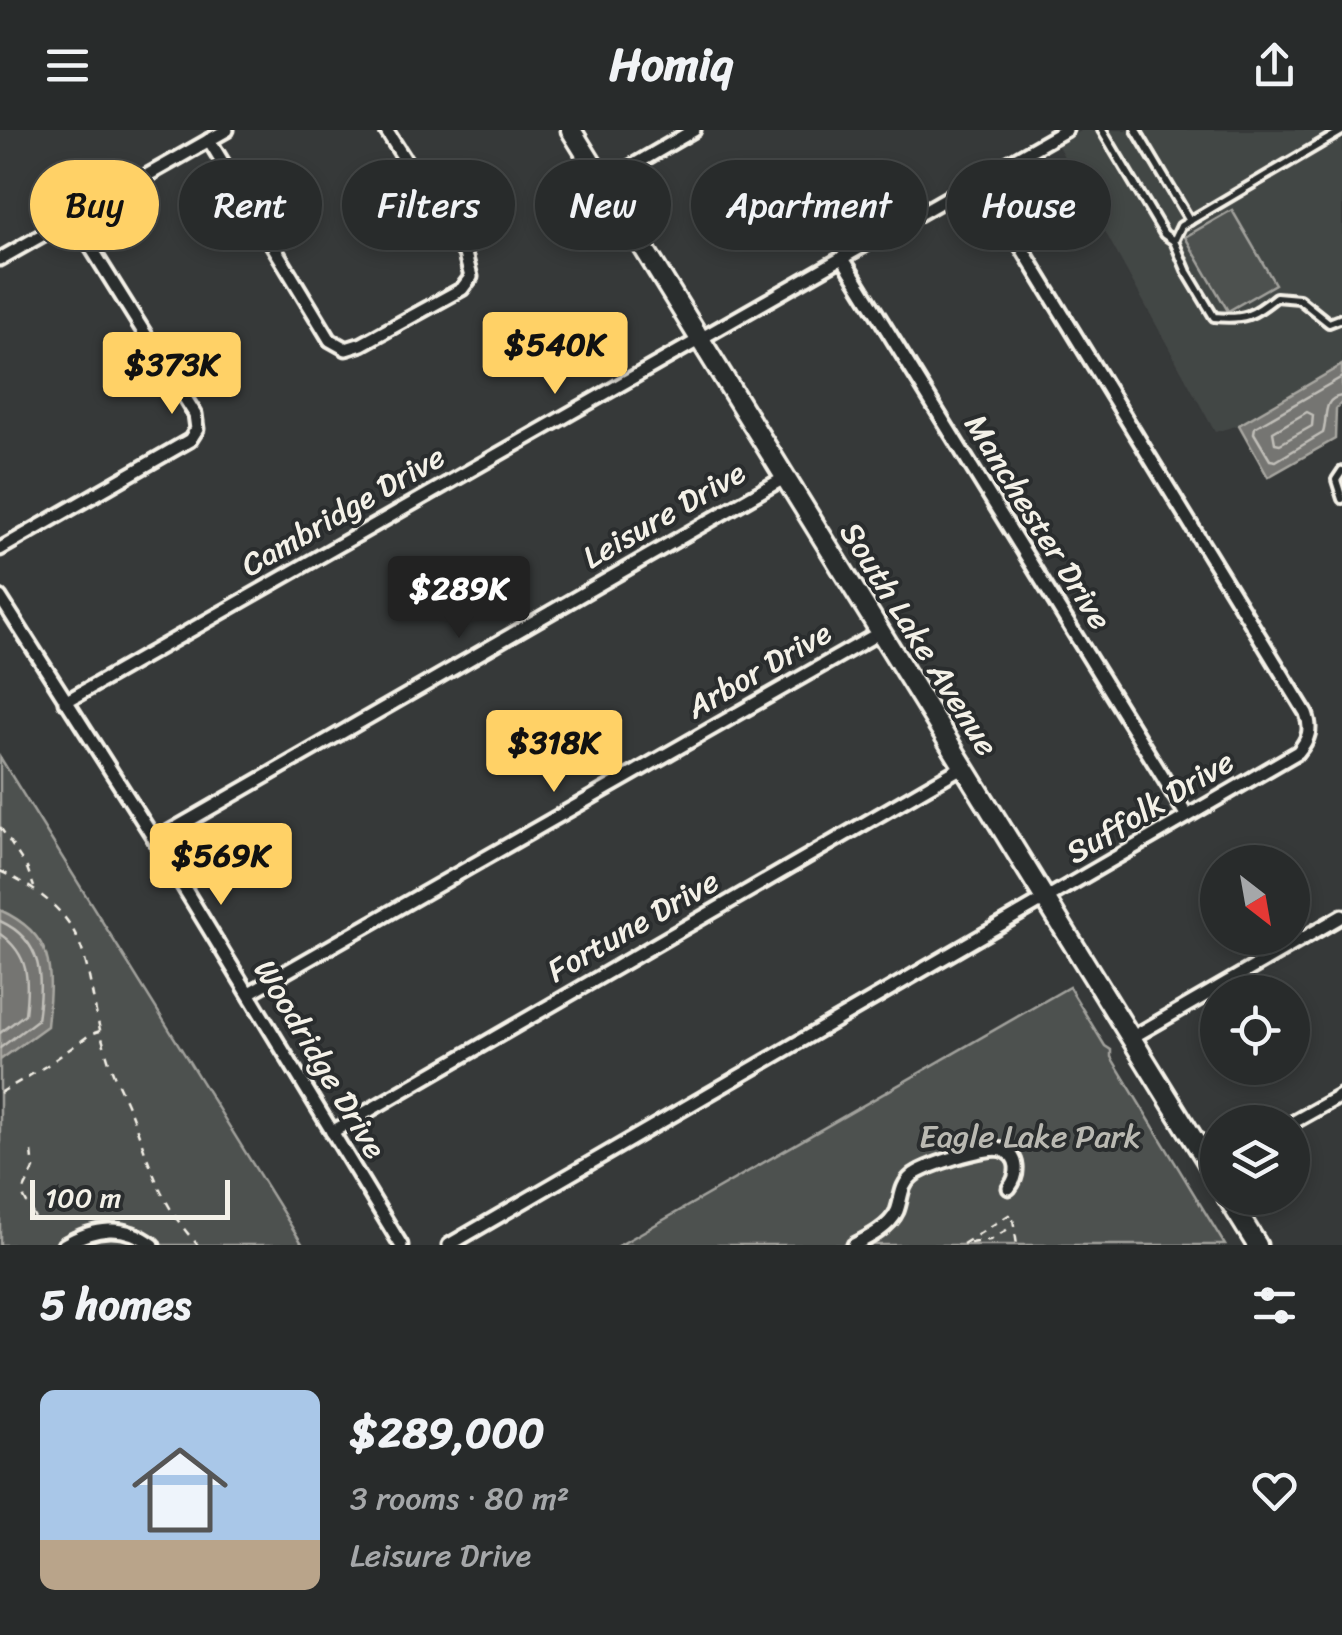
<!DOCTYPE html>
<html lang="en">
<head>
<meta charset="utf-8">
<style>
  body { margin:0; font-family:Sriracha,sans-serif; background:#343737; color:#f1f3f6; height:100vh; display:flex; flex-direction:column; font-size:38px; white-space:nowrap }
  * { box-sizing:border-box; margin:0 }
  p { font-size:32px; color:#a5a7a9 }
  .icon { flex:none; width:55px; height:55px; fill:none; stroke:currentColor; stroke-width:2; stroke-linecap:round; stroke-linejoin:round }
  .map { position:relative; height:1115px; overflow:hidden }
  .panel { display:flex; flex-direction:column; background:#282b2b; flex:1 }
  .panel>* { flex:none }
  .guide { position:absolute; left:30px; top:30px; width:1282px; height:90px; display:flex; gap:20px }
  .needle { width:65px; rotate:149deg }
  .fabs { position:absolute; left:1200px; top:715px; display:grid; gap:20px }
  .fabs a { display:grid; place-items:center; width:110px; height:110px; border-radius:50%; background:#282b2b; box-shadow:0 5px 15px #0003,0 0 0 2px #444747; font-size:50px }
  .scale { position:absolute; left:30px; bottom:25px; width:200px; box-sizing:border-box; padding-left:10px; border:5px solid #f4f1e8; border-top:0; font-size:28px; line-height:35px; white-space:nowrap; color:#f4f1e8; -webkit-text-stroke:8px #2a2d2e; paint-order:stroke }
  .price { position:absolute; translate:-50% -85px; padding:0 22px; border-radius:10px; background:#ffd166; color:#111; font-size:32px; line-height:65px; filter:drop-shadow(0 2px 5px #0008) }
  .price::after { content:''; position:absolute; left:50%; top:60px; width:30px; height:22px; margin-left:-15px; background:inherit; clip-path:polygon(0 0,100% 0,50% 100%) }
  .price.selected { background:#222; color:#fff }
  ul { padding:0; list-style:none }
  li { display:flex; align-items:center; gap:30px; height:250px; padding:0 40px }
  li span { display:grid; place-items:center; flex:none; width:280px; height:200px; border-radius:15px; color:#555 }
  li>.icon { margin-inline-start:auto }
  span .icon { width:120px; height:120px; fill:#fffc; stroke-width:1 }
  li b { font-size:42px }
  h2 { display:flex; justify-content:space-between; align-items:center; height:120px; padding:0 40px; font-size:42px }
  .pill { padding:0 35px; border-radius:45px; background:#282b2b; box-shadow:0 5px 15px #0003,0 0 0 2px #444747; font-size:35px; line-height:90px }
  .pill.selected { background:#ffd166; color:#111 }
  header { display:flex; justify-content:space-between; align-items:center; height:130px; padding:0 40px; background:#282b2b; font-size:45px; font-weight:800 }
  .map>svg:first-child { display:block }
  .built { fill:#434645 }
  .green { fill:#4e514f; stroke:#a1a19c; stroke-width:2.5 }
  .water { fill:#757572; stroke:#a8a7a1; stroke-width:2.5 }
  .lines { fill:none; stroke-linecap:round; stroke-linejoin:round }
  .shore { stroke:#c1bfb9; stroke-width:2.5 }
  .lane-casing { stroke:#f4f1e8; stroke-width:14 }
  .street-casing { stroke:#f4f1e8; stroke-width:19 }
  .secondary-casing { stroke:#f4f1e8; stroke-width:25 }
  .path { stroke:#f4f1e8; stroke-width:2.5; stroke-dasharray:8 8; stroke-linecap:butt }
  .lane { stroke:#2a2d2e; stroke-width:6 }
  .street { stroke:#2a2d2e; stroke-width:11 }
  .secondary { stroke:#2a2d2e; stroke-width:18 }
  .labels { text-anchor:middle; dominant-baseline:central; stroke-width:8; stroke-linejoin:round; paint-order:stroke }
  .street-label { font-size:32px; fill:#f4f1e8; stroke:#2a2d2e }
  .park-label { font-size:32px; fill:#bab9b2; stroke:#2a2d2e }
</style>
</head>
<body>
<header><svg class="icon" aria-label="menu" viewBox="0 0 24 24"><path d="M4 6h16M4 12h16M4 18h16"/></svg>Homiq<svg class="icon" aria-label="share" viewBox="0 0 24 24"><path d="M12 15V3M7 8l5-5 5 5M5 13v7h14v-7"/></svg></header>
<div class="map">
<svg width="1342" height="1115" viewBox="0 0 1342 1115">
  <rect width="100%" height="100%" fill="#363939"/>
  <filter id="ink" filterUnits="userSpaceOnUse"><feTurbulence type="fractalNoise" baseFrequency=".01" numOctaves="2"/><feDisplacementMap in="SourceGraphic" scale="20" xChannelSelector="R" yChannelSelector="G"/><feConvolveMatrix kernelMatrix="1 2 1 2 8 2 1 2 1" color-interpolation-filters="sRGB"/></filter>
  <g filter="url(#ink)">
    <path class="built" d="M 1082,0 L 1342,0 L 1342,235 L 1239,295 L 1215,302 L 1057,14 Z"/>
    <g class="green">
      <path d="M 1232,80 L 1275,154 L 1228,181 L 1185,107 Z"/>
      <path d="M 0,627 L 303,1115 L 0,1115 Z"/>
      <path d="M 1069,857 L 1105,916 L 1111,920 L 1111,927 L 1225,1115 L 620,1115 Z"/>
    </g>
    <g class="water">
      <path d="M 1342,235 L 1342,272 L 1336,279 L 1335,309 L 1268,347 L 1239,295 Z"/>
      <path d="M 0,780 C 57,806 52,842 47,896 L 0,930 Z"/>
    </g>
    <g class="lines">
      <g class="shore">
        <path d="M 1342,247 L 1255,297 L 1254,303 L 1270,330 L 1276,331 L 1323,303 C 1328,289 1321,268 1342,266"/>
        <path d="M 1307,282 L 1313,285 L 1312,296 L 1280,314 L 1275,313 L 1273,302 Z"/>
        <path d="M 0,791 C 44,811 43,849 37,890 L 0,918"/>
        <path d="M 0,804 C 30,825 29,851 25,884 L 0,903"/>
      </g>
      <g class="lane-casing">
        <g id="lane">
          <path d="M 1102,0 L 1164,104 L 1174,111"/>
          <path d="M 1136,0 L 1190,91"/>
          <path d="M 1342,1 L 1181,96 L 1174,111 L 1187,142 L 1214,187 C 1244,190 1253,186 1276,167 L 1299,169 L 1329,193 L 1342,188"/>
          <path d="M 1342,341 L 1336,350 L 1342,369"/>
        </g>
      </g>
      <g class="street-casing">
        <g id="street">
          <path d="M 209,10 L 330,210 L 346,219 L 362,214 L 462,159 L 471,147 L 465,124 L 386,0"/>
          <path d="M 603,53 L 694,0"/>
          <path d="M 842,127 L 1187,686"/>
          <path d="M 0,129 L 227,0"/>
          <path d="M 0,419 L 190,310 L 197,299 L 195,284 L 72,87"/>
          <path d="M 0,467 L 155,710 L 401,1115"/>
          <path d="M 65,572 L 1066,0"/>
          <path d="M 155,710 L 784,348"/>
          <path d="M 249,863 L 879,503"/>
          <path d="M 1131,908 L 1342,786"/>
          <path d="M 1292,993 L 1342,965"/>
          <path d="M 332,1002 L 962,637"/>
          <path d="M 64,1115 C 95,1097 124,1093 153,1115"/>
          <path d="M 449,1115 L 1298,622 C 1309,609 1312,599 1306,583 L 979,48"/>
          <path d="M 854,1115 C 868,1108 890,1097 897,1081 C 902,1068 900,1056 912,1046 C 923,1036 988,1015 1002,1020 C 1020,1026 1019,1045 1009,1058"/>
        </g>
      </g>
      <g class="secondary-casing">
        <g id="secondary">
          <path d="M 571,0 L 1218,1049"/>
          <path d="M 1228,1068 L 1257,1115"/>
        </g>
      </g>
      <g class="path">
        <path d="M 0,697 L 27,738 L 34,757"/>
        <path d="M 0,741 C 100,789 79,832 106,922 C 112,945 124,965 132,986 C 151,1036 160,1075 198,1115"/>
        <path d="M 0,963 L 46,936 L 91,904 L 100,901"/>
        <path d="M 32,1022 L 34,1039 L 22,1064 L 35,1088"/>
        <path d="M 970,1113 L 990,1110 L 1013,1096"/>
        <path d="M 963,1114 L 1012,1083 L 1017,1115"/>
      </g>
      <use href="#lane" class="lane"/>
      <use href="#street" class="street"/>
      <use href="#secondary" class="secondary"/>
    </g>
  </g>
  <g class="labels">
    <g class="street-label">
      <text transform="translate(343 381) rotate(-30)">Cambridge Drive</text>
      <text transform="translate(664 385) rotate(-30)">Leisure Drive</text>
      <text transform="translate(1038 392) rotate(58)">Manchester Drive</text>
      <text transform="translate(919 509) rotate(58)">South Lake Avenue</text>
      <text transform="translate(759 540) rotate(-30)">Arbor Drive</text>
      <text transform="translate(1150 677) rotate(-31)">Suffolk Drive</text>
      <text transform="translate(633 796) rotate(-30)">Fortune Drive</text>
      <text transform="translate(320 929) rotate(59)">Woodridge Drive</text>
    </g>
    <g class="park-label">
      <text x="1030" y="1006">Eagle Lake Park</text>
    </g>
  </g>
</svg>
<div class="fabs">
<a><svg class="needle" viewBox="-14 -14 28 28"><path d="M0-13l5 13h-10z" fill="#e53935"/><path d="M0 13l5-13h-10z" fill="#a5a7a9"/></svg></a>
<a><svg class="icon" aria-label="locate" viewBox="0 0 24 24"><circle cx="12" cy="12" r="6"/><path d="M12 2v4M12 18v4M2 12h4M18 12h4"/></svg></a>
<a><svg class="icon" aria-label="layers" viewBox="0 0 24 24"><path d="M12 4l9 5-9 5-9-5zM3 14l9 5 9-5"/></svg></a>
</div>
<div class="scale">100 m</div>
<b class="price" style="left:555px;top:267px">$540K</b>
<b class="price" style="left:172px;top:287px">$373K</b>
<b class="price selected" style="left:459px;top:511px">$289K</b>
<b class="price" style="left:554px;top:665px">$318K</b>
<b class="price" style="left:221px;top:778px">$569K</b>
<div class="guide">
<a class="pill selected">Buy</a>
<a class="pill">Rent</a>
<a class="pill">Filters</a>
<a class="pill">New</a>
<a class="pill">Apartment</a>
<a class="pill">House</a>
</div>
</div>
<section class="panel">
<h2>5 homes<svg class="icon" aria-label="filters" viewBox="0 0 24 24"><path d="M4 7h16M4 17h16"/><circle cx="9" cy="7" r="2"/><circle cx="15" cy="17" r="2"/></svg></h2>
<ul>
<li><span style="background:linear-gradient(#a9c7e8 75%,#b9a48a 0)"><svg class="icon" aria-label="home" viewBox="0 0 24 24"><path d="M3 11l9-7 9 7M6 9v11h12V9"/></svg></span><div><b>$289,000</b><p>3 rooms · 80 m²</p><p>Leisure Drive</p></div><svg class="icon" aria-label="heart" viewBox="0 0 24 24"><path d="M12 20l-8-8c-3-5 5-10 8-4 3-6 11-1 8 4z"/></svg></li>
</ul>
</section>
</body>
</html>
